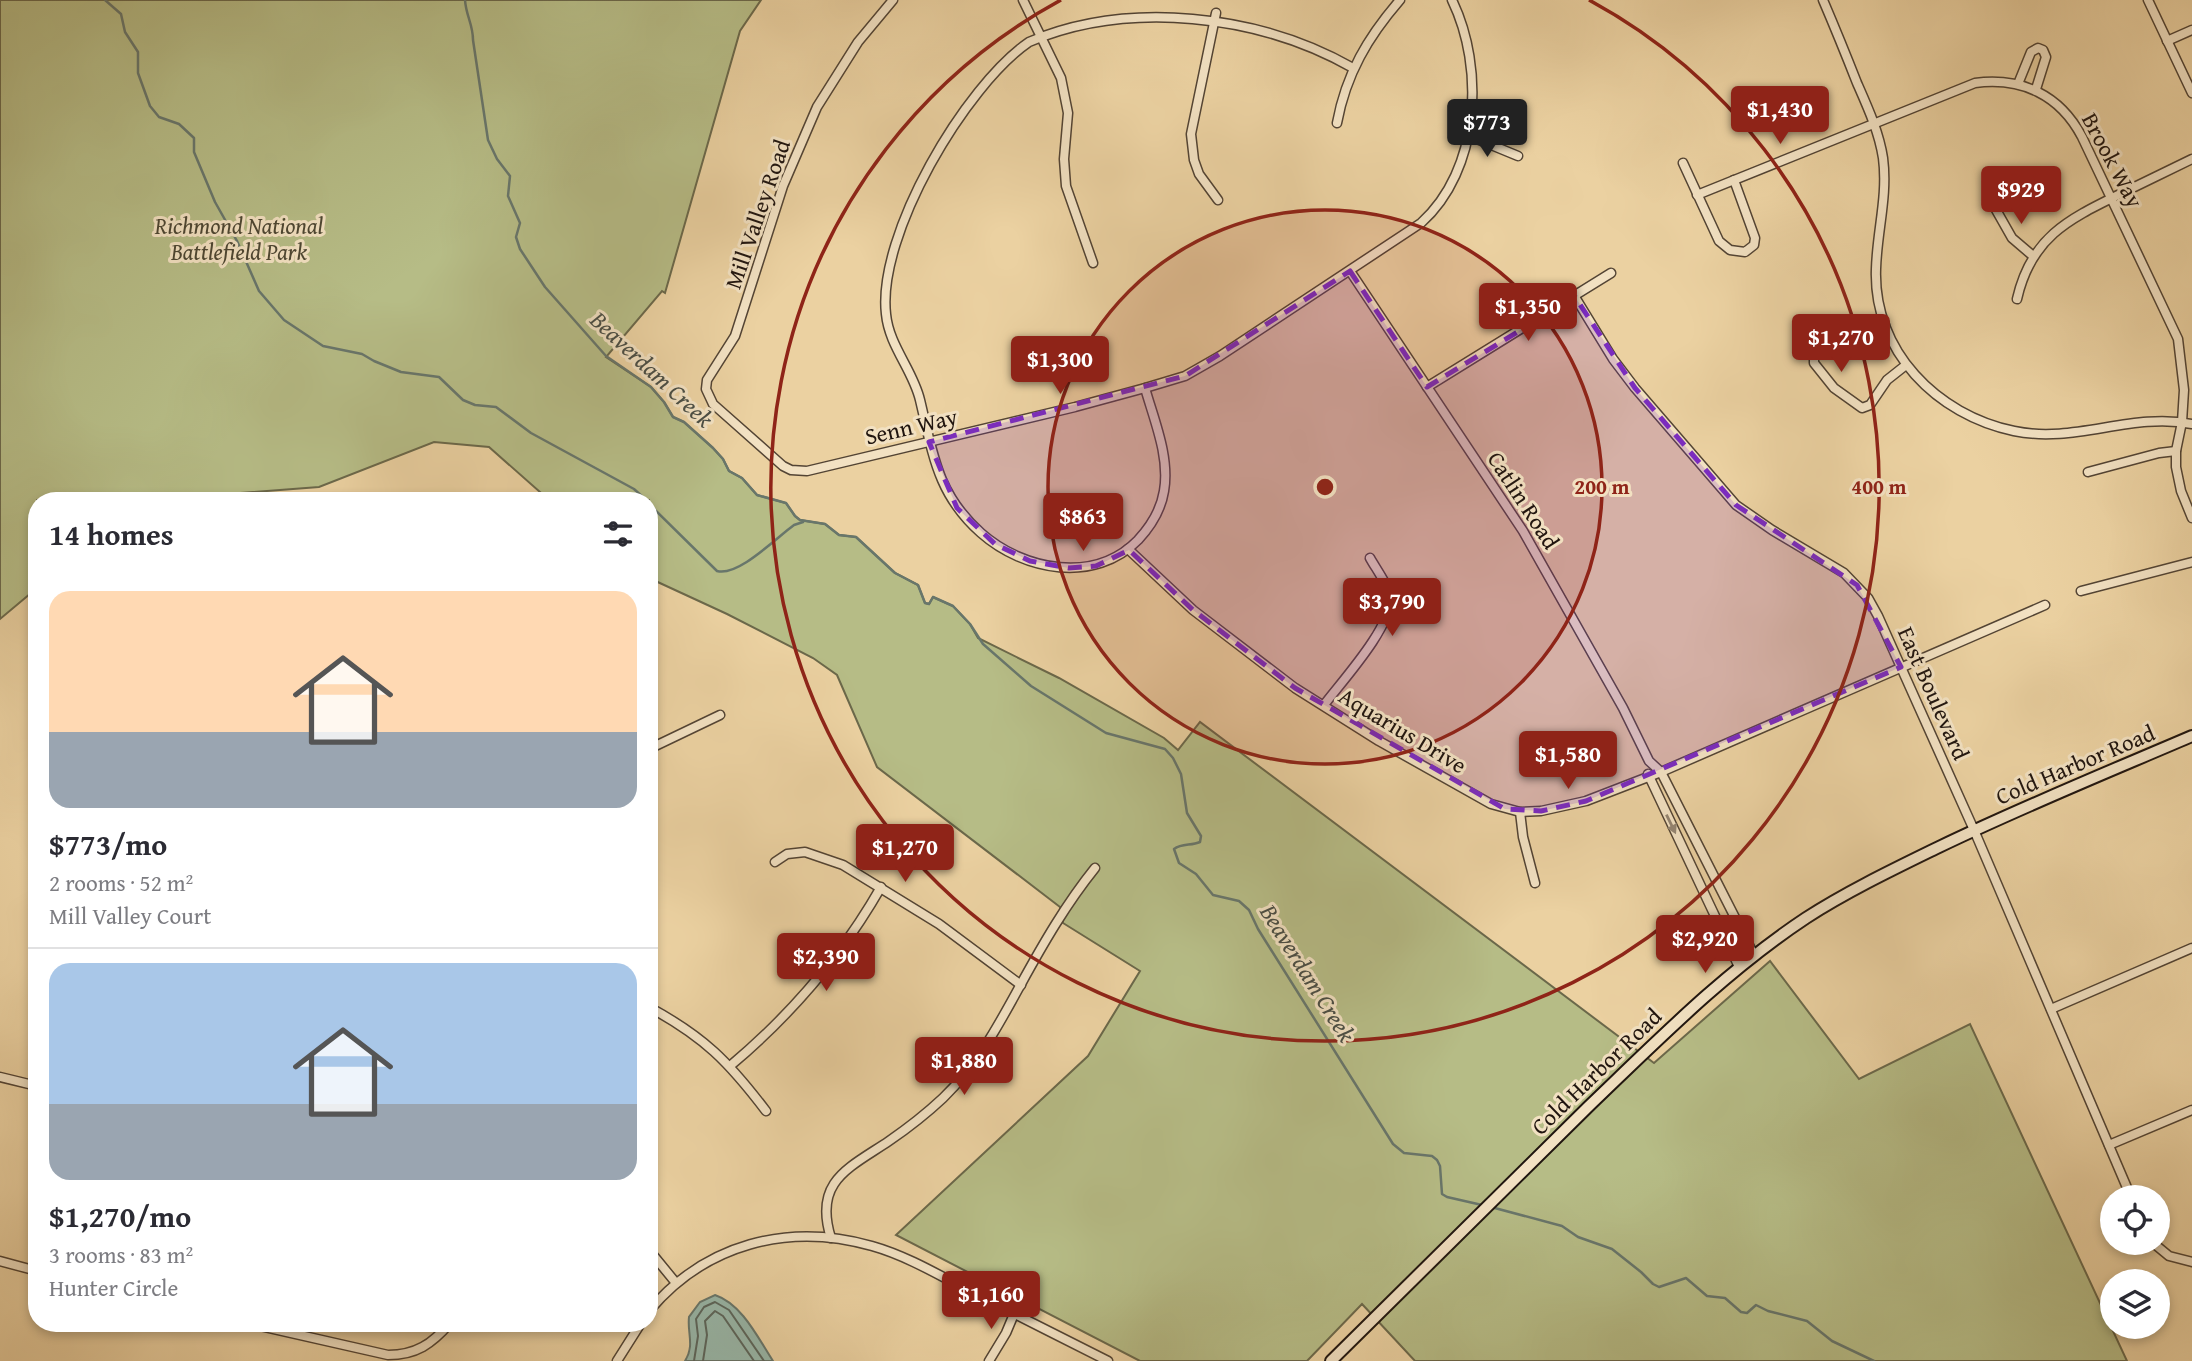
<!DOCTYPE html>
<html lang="en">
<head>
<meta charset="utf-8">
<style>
  body { margin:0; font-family:"Gentium Book Plus",serif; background:#f7f7f7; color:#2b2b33; height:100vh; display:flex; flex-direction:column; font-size:26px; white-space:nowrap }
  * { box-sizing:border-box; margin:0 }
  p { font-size:23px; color:#7c7c81 }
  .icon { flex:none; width:38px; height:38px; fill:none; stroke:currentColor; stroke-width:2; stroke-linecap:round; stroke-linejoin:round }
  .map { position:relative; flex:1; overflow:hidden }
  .panel { position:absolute; left:28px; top:492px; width:630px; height:840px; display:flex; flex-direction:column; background:#fff; border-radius:28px; box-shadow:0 4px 10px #0003 }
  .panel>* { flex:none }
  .tools { position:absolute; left:2100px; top:1185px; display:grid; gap:14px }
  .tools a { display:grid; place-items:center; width:70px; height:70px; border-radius:50%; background:#fff; box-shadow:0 4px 10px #0003; font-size:35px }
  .price { position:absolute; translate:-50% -60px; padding:0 16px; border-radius:7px; background:#8f2418; color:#fff; font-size:23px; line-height:46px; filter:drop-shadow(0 2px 4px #0008) }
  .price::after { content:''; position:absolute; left:50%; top:42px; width:21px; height:16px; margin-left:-10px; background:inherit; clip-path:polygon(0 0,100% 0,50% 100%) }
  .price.on { background:#222; color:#fff }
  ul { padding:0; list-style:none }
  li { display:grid; align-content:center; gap:14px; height:371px; padding:0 21px }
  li+li { border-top:2px solid #e1e1e2 }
  li span { display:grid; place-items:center; height:217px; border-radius:21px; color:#555 }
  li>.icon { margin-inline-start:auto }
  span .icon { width:126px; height:126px; fill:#fffc; stroke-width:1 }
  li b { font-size:30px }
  h2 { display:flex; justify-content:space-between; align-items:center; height:84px; padding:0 21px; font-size:30px }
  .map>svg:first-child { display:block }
  .green { fill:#b6bc86; stroke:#6b684a; stroke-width:2 }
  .water { fill:#98b7a9; stroke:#68766b; stroke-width:2 }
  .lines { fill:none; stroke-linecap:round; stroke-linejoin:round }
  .shore { stroke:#5c665c; stroke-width:2 }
  .stream { stroke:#68766b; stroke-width:2.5 }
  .street-casing { stroke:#534434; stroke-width:11 }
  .secondary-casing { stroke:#20150f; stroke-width:14 }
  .street { stroke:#f2e1c2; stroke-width:8 }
  .secondary { stroke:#f2e1c2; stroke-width:10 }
  .oneway { fill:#948571 }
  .marked { fill:#7b2cbf; fill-opacity:0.2; stroke:#7b2cbf; stroke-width:5; stroke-dasharray:14 9; stroke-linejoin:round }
  .ring { fill:none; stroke:#8f2418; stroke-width:3.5 }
  .labels { text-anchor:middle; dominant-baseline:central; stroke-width:6; stroke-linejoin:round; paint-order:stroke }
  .street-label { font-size:23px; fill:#20150f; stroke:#f2e1c2 }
  .park-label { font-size:23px; font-style:italic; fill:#4d4733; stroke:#f2e1c2 }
  .water-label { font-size:24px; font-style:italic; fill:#4a4e45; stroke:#f2e1c2 }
  .centre { fill:#8f2418; stroke:#f2e1c2; stroke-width:3.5 }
  .ring-label { font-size:21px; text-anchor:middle; font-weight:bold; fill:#8f2418; stroke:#f2e1c2; stroke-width:6; stroke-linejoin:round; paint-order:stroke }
</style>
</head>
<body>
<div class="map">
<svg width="2192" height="1361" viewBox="0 0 2192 1361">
  <rect width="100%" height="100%" fill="#ebd1a1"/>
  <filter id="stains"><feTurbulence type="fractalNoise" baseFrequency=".00286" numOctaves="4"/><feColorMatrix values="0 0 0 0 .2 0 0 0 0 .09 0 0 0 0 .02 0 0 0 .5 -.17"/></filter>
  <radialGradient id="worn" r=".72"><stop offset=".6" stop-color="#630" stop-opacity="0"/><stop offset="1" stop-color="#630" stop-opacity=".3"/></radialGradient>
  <path class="green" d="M 0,0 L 761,0 L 740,31 L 665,293 L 662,291 L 606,357 L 651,387 L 664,402 L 673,417 L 684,422 L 713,448 L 723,459 L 729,471 L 742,478 L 757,495 L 786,503 L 795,516 L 800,520 L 825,524 L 839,535 L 856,537 L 895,573 L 918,585 L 925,603 L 929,604 L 933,597 L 953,606 L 970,624 L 978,638 L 1059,678 L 1164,738 L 1178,750 L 1200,722 L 1654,1063 L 1770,961 L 1859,1079 L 1970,1024 L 2127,1361 L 1415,1361 L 1362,1304 L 1307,1361 L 1140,1361 L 896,1235 L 1088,1056 L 1140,971 L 1063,923 L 1060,907 L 877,767 L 837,675 L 813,658 L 727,614 L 649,578 L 649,500 L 549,500 L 489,447 L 434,442 L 319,487 L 215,495 L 196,500 L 37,500 L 37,588 L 0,619 Z"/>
  <path class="water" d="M 715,1295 C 742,1304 758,1338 773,1361 L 685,1361 C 695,1345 687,1333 689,1317 L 700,1302 Z"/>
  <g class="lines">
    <g class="shore">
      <path d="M 694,1361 L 698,1336 L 696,1319 L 704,1307 L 715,1302 L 729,1310 L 764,1361"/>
      <path d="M 703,1361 L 707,1335 L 705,1321 L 715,1311 L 723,1316 L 754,1361"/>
    </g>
    <g class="stream">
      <path d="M 105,0 L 121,14 L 125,32 L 138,52 L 138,73 L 150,106 L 159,117 L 179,124 L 194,138 L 194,152 L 215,202 L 237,241 L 259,291 L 284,320 L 323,346 L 362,354 L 374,361 L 401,372 L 439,377 L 463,400 L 475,405 L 496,407 L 531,433 L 634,489 L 646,500"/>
      <path d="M 465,0 C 466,16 473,24 473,40 L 488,140 L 497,159 L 510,176 L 508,196 L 520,223 L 516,237 L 520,249 L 545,287 L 606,356 L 651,387 L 664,402 L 673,417 L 684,422 L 713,448 L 723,459 L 729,471 L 742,478 L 757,495 L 786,503 L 795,516 L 800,520 L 825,524 L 839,535 L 856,537 L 895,573 L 918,585 L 925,603 L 929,604 L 933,597 L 953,606 L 970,624 L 983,644 L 1031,686 L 1106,733 L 1165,749 L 1173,758 L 1181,774 L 1187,813 L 1201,836 L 1200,842 C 1191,846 1182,843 1174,849 L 1179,863 L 1196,874 L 1213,895 L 1239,901 L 1249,910 L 1258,929 L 1393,1144 L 1404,1153 L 1432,1156 L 1437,1160 L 1440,1166 L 1442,1194 L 1447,1197 L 1482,1205"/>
      <path d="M 649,504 L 717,571 C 738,577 776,538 794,525 L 803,522"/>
      <path d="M 1491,1207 L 1562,1226 L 1578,1237 L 1612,1249 L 1641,1272 L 1653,1284 L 1659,1287 L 1686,1278 L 1707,1296 L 1725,1298 L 1741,1312 L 1747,1313 L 1756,1305 L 1768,1311 L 1807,1321 L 1832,1341 L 1874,1361"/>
    </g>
    <g class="street-casing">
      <g id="street">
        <path d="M 893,0 L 858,42 L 817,107 L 783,186 L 735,336 L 707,380 L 706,389 L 713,404 L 783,466 L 791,470 L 807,471 L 1075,407 L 1145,388 L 1185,376 L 1220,356 L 1421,223 C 1480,170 1485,68 1452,0"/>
        <path d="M 1023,0 L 1061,78 L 1068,113 L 1064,159 L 1066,186 L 1093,263"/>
        <path d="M 1823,0 C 1835,28 1846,55 1857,83 C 1868,108 1879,132 1883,158 C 1888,196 1877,231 1876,269 C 1873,351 1937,415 2014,431 C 2075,444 2131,412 2192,424"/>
        <path d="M 2148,0 L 2192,93"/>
        <path d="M 1216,13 L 1191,134 L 1194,160 L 1199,174 L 1218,200"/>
        <path d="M 2167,41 L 2192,30"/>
        <path d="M 2018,84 L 2031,52 L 2038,48 L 2043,50 L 2046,57 L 2036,89"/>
        <path d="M 1337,123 C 1346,74 1368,37 1400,0"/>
        <path d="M 1467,135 L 1518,156"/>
        <path d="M 1683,163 L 1719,241 L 1730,250 L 1745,252 L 1754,245 L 1755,238 L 1734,180"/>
        <path d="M 1697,195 L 1975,83 C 2022,77 2060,95 2082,137 L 2178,339 L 2184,390 L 2182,422 L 2176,451 L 2176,467 L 2181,491 L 2192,518"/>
        <path d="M 1995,208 L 2012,238 L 2033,256"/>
        <path d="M 1350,271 L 1523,531 L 1623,708 L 1649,761 L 1661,772 L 1754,955"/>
        <path d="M 1575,297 L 1613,359 L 1635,388 L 1736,505 L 1772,530 L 1844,573 L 1868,598 L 1878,616 L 1974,830 L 2131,1197"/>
        <path d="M 2017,299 C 2031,238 2067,220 2118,195 C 2143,183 2167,171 2192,159"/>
        <path d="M 1885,325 L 1817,352 L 1814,355 L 1814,363 L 1834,388 L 1862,408 L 1870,405 L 1887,380 L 1906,365"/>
        <path d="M 1427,387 L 1611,273"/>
        <path d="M 1145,388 C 1154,420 1170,457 1164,491 C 1161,510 1151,526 1138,540 C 1095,584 1024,571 981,533 C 937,494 933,454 920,400 C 913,370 889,346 886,314 C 877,235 965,86 1029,42 C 1128,0 1258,14 1353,68"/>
        <path d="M 2088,472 L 2159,453 L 2176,451"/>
        <path d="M 1128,549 L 1193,610 L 1295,688 L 1379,741 L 1491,804 L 1520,812 L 1541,811 L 1586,801 L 1661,772 L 2045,605"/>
        <path d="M 2081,591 L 2192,562"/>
        <path d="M 1324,705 C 1342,681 1392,627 1390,598 C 1389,586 1376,569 1370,558"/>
        <path d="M 649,749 L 720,715"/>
        <path d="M 1648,774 L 1739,967"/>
        <path d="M 1520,812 L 1523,837 L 1535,883"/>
        <path d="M 775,862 L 787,854 L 805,852 L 843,865 L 939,924 L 1021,985"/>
        <path d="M 649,1007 C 704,1037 728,1061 766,1111"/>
        <path d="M 2051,1009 L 2192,948"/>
        <path d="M 730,1066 C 792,1014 841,957 881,887"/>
        <path d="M 0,1077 L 37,1086"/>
        <path d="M 2109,1145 L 2192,1110"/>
        <path d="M 831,1238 C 813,1181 849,1168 889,1141 C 908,1128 927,1113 943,1098 C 978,1064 998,1026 1021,984 C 1043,944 1066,904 1095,868"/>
        <path d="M 2152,1242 L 2169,1256 L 2192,1262"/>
        <path d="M 649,1250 L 676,1283"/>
        <path d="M 0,1261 L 37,1271"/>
        <path d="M 649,1311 C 705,1244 788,1222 872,1246 C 911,1257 947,1280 983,1298 C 1025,1319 1066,1340 1108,1361"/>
        <path d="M 247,1323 L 388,1355 C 416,1355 432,1344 450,1323"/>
        <path d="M 617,1361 L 641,1323"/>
        <path d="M 989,1361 L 1006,1333 L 1014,1314"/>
      </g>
    </g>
    <g class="secondary-casing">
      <path id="secondary" d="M 1331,1361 C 1417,1275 1503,1190 1589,1106 C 1658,1040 1726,971 1806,918 C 1848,891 1894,869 1939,847 C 2022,807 2108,772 2192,736"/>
    </g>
    <use href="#street" class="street"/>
    <use href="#secondary" class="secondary"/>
  </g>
  <defs><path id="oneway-solid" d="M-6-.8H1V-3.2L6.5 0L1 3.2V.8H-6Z" transform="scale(1.75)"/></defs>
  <use class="oneway" href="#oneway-solid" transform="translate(1671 824) rotate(64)"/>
  <path class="marked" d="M 1350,271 L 1427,387 L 1575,297 L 1635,388 L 1736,505 L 1857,585 L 1901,667 L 1586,801 L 1541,811 L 1505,809 L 1295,688 L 1193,610 L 1129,550 L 1096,566 L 1069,568 L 1030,561 L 995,544 L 957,508 L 929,442 L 1185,376 Z"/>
  <circle cx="1325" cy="487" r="277" fill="#8f2418" fill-opacity=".12"/>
  <g class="ring">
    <circle cx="1325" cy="487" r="277"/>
    <path d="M1589 0A554 554 0 1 1 1061 0"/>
  </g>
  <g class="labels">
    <g class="street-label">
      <text transform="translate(2113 160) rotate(62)">Brook Way</text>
      <text transform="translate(757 214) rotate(-71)">Mill Valley Road</text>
      <text transform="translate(911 426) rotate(-13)">Senn Way</text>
      <text transform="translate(1524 500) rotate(57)">Catlin Road</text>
      <text transform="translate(1934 693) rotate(66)">East Boulevard</text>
      <text transform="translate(1403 730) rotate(31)">Aquarius Drive</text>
      <text transform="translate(2075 764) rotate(-23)">Cold Harbor Road</text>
      <text transform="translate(1596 1071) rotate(-44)">Cold Harbor Road</text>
    </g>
    <g class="park-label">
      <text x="239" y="225">Richmond National<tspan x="239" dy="26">Battlefield Park</tspan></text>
    </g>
    <g class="water-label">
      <text transform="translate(652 369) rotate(43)">Beaverdam Creek</text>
      <text transform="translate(1308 973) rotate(58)">Beaverdam Creek</text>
    </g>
  </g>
  <circle cx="1325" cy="487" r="10" class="centre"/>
  <g class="ring-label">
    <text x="1602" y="494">200 m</text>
    <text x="1879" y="494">400 m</text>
  </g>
  <rect width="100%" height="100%" filter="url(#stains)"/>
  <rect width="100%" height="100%" fill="url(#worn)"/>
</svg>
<div class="tools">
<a><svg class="icon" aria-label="locate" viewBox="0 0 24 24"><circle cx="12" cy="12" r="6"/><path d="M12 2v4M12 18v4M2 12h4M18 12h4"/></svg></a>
<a><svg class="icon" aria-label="layers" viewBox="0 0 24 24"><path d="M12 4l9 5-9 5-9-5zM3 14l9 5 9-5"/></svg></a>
</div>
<b class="price" style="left:1780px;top:146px">$1,430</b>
<b class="price on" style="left:1487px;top:159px">$773</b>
<b class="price" style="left:2021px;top:226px">$929</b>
<b class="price" style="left:1528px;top:343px">$1,350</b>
<b class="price" style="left:1841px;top:374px">$1,270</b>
<b class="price" style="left:1060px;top:396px">$1,300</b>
<b class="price" style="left:1083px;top:553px">$863</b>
<b class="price" style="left:1392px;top:638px">$3,790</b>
<b class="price" style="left:1568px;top:791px">$1,580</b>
<b class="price" style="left:905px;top:884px">$1,270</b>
<b class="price" style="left:1705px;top:975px">$2,920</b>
<b class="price" style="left:826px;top:993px">$2,390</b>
<b class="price" style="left:964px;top:1097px">$1,880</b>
<b class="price" style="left:991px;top:1331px">$1,160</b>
<section class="panel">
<h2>14 homes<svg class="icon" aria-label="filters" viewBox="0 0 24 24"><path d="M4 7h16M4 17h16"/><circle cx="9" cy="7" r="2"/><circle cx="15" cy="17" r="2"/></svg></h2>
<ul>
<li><span style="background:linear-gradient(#ffd9b3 65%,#9aa5b1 0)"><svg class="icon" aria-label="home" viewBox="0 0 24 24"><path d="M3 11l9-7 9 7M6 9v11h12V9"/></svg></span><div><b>$773/mo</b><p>2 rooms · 52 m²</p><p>Mill Valley Court</p></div></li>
<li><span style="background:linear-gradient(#a9c7e8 65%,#9aa5b1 0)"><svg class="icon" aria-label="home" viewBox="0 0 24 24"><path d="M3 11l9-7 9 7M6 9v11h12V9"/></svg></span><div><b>$1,270/mo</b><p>3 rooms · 83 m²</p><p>Hunter Circle</p></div></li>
</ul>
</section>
</div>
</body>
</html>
